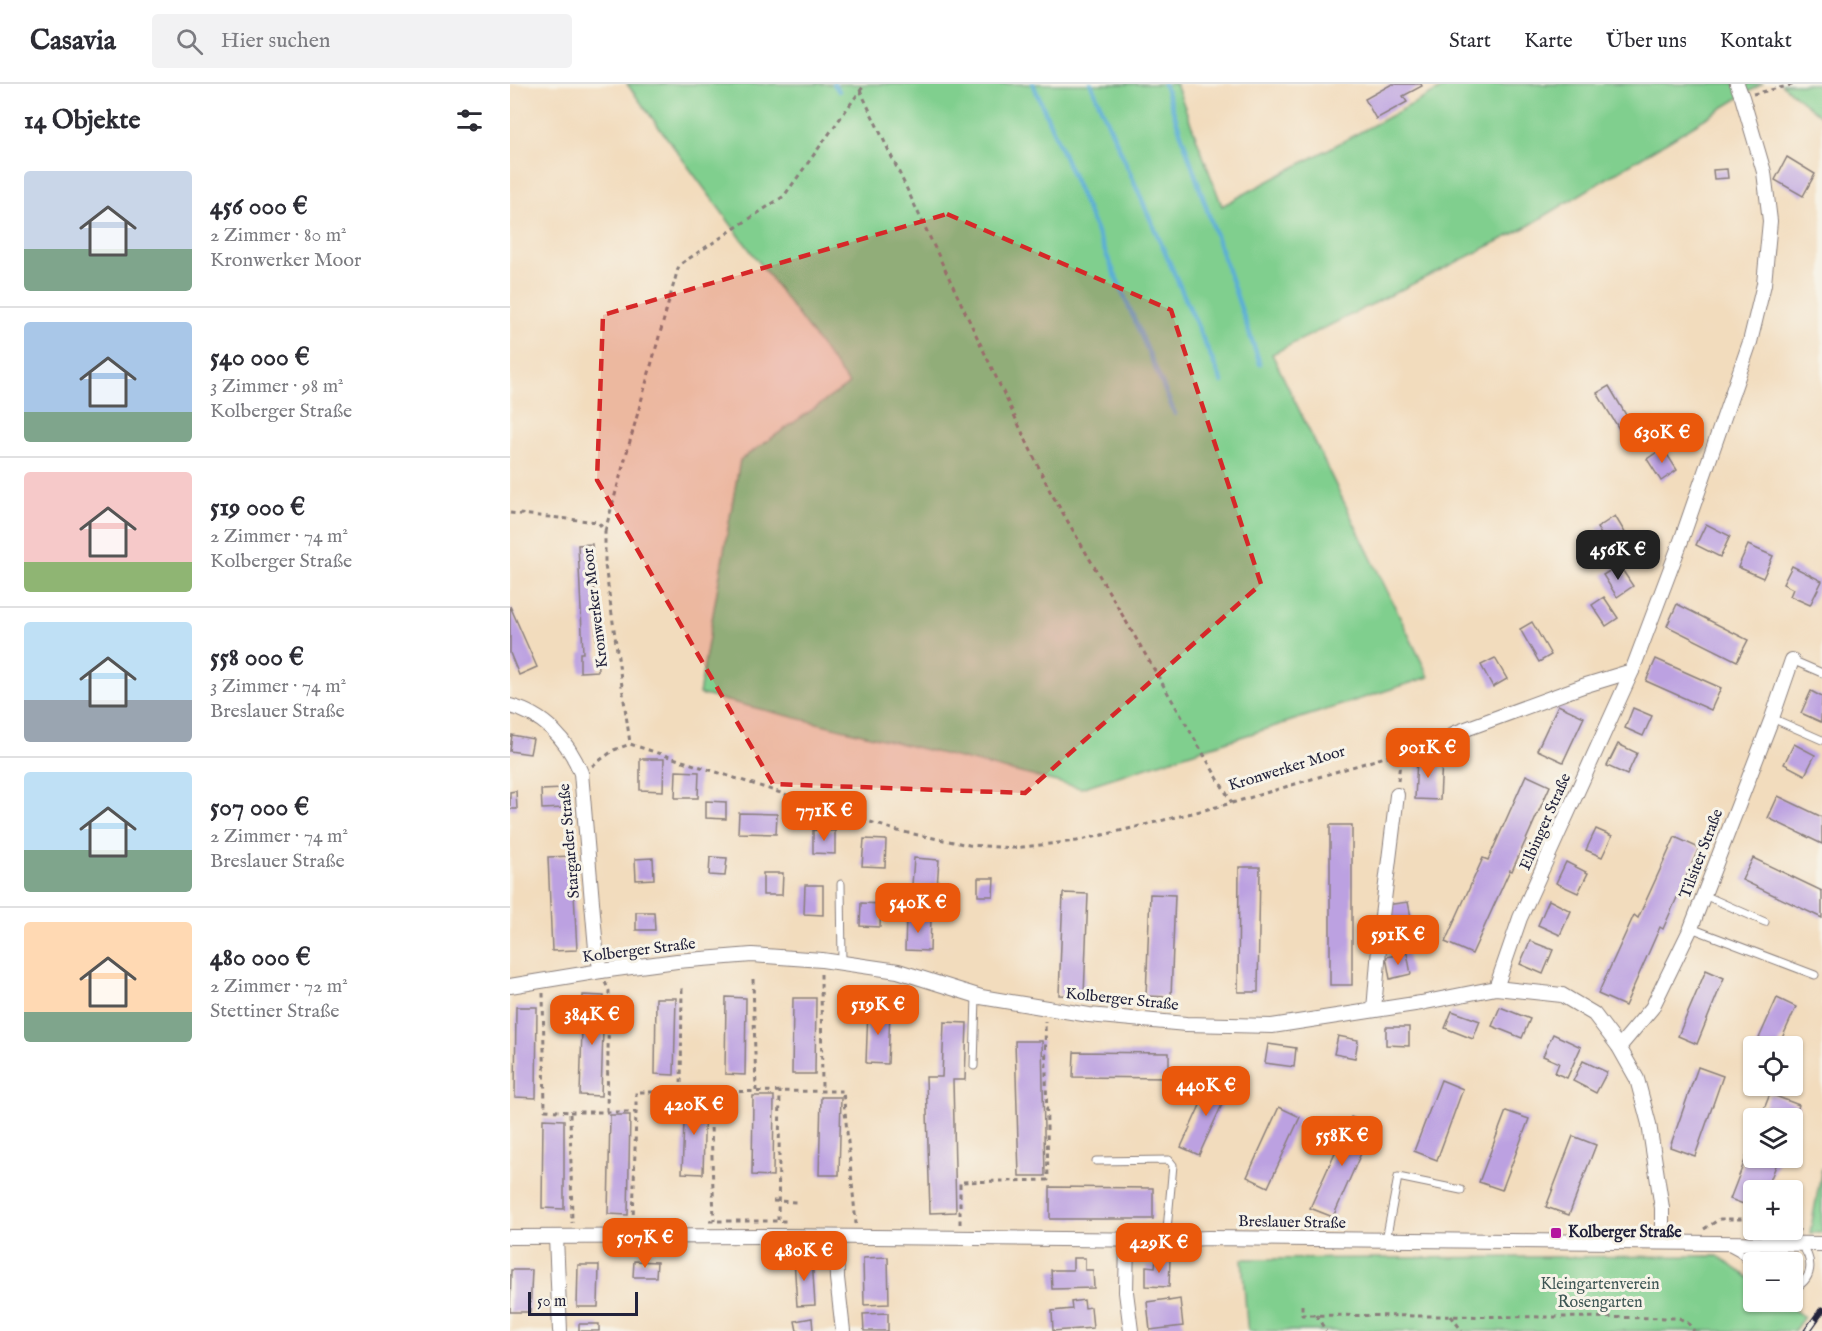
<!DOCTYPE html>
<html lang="de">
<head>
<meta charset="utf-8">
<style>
  body { margin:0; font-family:"IM FELL English",serif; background:#f2f2f3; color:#2b2b33; height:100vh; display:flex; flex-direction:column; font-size:22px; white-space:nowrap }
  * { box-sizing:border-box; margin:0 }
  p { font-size:20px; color:#7c7c81 }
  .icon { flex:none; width:33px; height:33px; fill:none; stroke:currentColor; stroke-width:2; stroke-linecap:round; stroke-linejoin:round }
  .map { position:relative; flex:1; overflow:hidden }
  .details { display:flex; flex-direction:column; background:#fff; width:510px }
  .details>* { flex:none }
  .buttons { position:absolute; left:1233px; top:952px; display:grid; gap:12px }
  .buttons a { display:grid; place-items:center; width:60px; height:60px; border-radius:6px; background:#fff; box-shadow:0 2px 4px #0004; font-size:30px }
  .scale { position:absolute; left:18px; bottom:15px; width:110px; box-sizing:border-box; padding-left:6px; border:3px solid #22223b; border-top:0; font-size:16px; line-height:21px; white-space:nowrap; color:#22223b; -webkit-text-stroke:4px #f7f3e8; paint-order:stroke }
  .price { position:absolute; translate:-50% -51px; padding:0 14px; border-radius:12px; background:#ea580c; color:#fff; font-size:20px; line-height:39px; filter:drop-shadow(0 2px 3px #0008) }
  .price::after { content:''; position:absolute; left:50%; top:36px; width:18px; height:14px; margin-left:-9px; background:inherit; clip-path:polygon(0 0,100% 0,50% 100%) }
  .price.selected { background:#222; color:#fff }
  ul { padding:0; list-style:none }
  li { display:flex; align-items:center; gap:18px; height:150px; padding:0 24px }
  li+li { border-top:2px solid #e1e1e2 }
  li span { display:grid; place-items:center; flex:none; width:168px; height:120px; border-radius:6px; color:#555 }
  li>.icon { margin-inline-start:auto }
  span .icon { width:72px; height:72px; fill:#fffc; stroke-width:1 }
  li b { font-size:26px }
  h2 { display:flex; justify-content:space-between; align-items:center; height:72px; padding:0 24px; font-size:26px }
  header { display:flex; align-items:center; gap:36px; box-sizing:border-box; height:84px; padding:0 30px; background:#fff; border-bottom:2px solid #e1e1e2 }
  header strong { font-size:28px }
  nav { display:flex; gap:33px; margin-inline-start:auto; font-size:21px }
  .search { width:420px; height:54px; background:#f2f2f3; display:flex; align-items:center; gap:15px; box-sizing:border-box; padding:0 21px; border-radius:6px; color:#7c7c81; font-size:22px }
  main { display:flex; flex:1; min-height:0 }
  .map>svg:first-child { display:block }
  .green { fill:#80cf8e; stroke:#517864; stroke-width:1.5 }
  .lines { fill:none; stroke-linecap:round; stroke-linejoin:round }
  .stream { stroke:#5aaed6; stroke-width:4.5 }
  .building { fill:#bca1e1 }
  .lane-casing { stroke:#8a7f7c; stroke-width:9 }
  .street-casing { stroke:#8a7f7c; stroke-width:16 }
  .path { stroke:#8a7f7c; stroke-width:3; stroke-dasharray:4.5 4.5; stroke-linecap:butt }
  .lane { stroke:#fff; stroke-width:7 }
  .street { stroke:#fff; stroke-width:14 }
  .rail-casing { stroke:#22223b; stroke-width:7 }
  .rail { stroke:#f7f3e8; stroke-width:4.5; stroke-dasharray:14; stroke-linecap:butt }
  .marked { fill:#d62828; fill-opacity:0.2; stroke:#d62828; stroke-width:4.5; stroke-dasharray:12 8; stroke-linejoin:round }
  .poi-dot { fill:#b5179e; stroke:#f7f3e8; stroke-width:2 }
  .labels { text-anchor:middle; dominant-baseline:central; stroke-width:6; stroke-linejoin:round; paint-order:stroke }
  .street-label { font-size:16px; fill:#22223b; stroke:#f7f3e8 }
  .poi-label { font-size:16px; font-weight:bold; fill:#22223b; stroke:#f7f3e8; text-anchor:start }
  .park-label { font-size:16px; fill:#3e5654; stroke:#f7f3e8 }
</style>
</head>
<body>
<header>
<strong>Casavia</strong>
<div class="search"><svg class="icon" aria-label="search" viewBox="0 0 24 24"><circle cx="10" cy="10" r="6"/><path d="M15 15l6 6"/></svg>Hier suchen</div>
<nav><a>Start</a><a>Karte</a><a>Über uns</a><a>Kontakt</a></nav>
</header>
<main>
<section class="details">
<h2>14 Objekte<svg class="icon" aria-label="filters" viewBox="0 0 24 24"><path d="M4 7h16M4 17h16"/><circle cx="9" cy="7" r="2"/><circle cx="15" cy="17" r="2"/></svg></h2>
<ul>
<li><span style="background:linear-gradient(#c9d6e8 65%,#7fa58c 0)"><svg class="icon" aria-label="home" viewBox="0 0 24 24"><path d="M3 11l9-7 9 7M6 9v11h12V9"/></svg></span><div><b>456 000 €</b><p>2 Zimmer · 80 m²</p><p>Kronwerker Moor</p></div></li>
<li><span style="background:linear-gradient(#a9c7e8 75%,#7fa58c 0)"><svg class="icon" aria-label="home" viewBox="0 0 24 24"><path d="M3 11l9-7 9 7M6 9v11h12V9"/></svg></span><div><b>540 000 €</b><p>3 Zimmer · 98 m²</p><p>Kolberger Straße</p></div></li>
<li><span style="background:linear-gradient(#f6c9c9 75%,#8fb573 0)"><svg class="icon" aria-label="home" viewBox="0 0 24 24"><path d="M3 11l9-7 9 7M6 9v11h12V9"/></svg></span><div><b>519 000 €</b><p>2 Zimmer · 74 m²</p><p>Kolberger Straße</p></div></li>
<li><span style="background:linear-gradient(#bfe0f5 65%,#9aa5b1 0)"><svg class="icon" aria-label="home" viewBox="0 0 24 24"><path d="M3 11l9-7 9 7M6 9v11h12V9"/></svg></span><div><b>558 000 €</b><p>3 Zimmer · 74 m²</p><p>Breslauer Straße</p></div></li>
<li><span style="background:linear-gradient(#bfe0f5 65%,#7fa58c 0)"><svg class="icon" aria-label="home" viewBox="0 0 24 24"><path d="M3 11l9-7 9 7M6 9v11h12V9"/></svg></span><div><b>507 000 €</b><p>2 Zimmer · 74 m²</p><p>Breslauer Straße</p></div></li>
<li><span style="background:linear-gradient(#ffd9b3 75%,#7fa58c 0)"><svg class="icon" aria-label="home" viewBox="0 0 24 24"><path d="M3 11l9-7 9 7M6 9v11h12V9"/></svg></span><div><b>480 000 €</b><p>2 Zimmer · 72 m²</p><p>Stettiner Straße</p></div></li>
</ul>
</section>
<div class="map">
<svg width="1312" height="1247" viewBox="0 0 1312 1247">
  <rect width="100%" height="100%" fill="#f7f3e8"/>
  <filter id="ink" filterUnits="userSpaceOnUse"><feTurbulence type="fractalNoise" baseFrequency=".0167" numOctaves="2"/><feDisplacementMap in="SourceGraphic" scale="12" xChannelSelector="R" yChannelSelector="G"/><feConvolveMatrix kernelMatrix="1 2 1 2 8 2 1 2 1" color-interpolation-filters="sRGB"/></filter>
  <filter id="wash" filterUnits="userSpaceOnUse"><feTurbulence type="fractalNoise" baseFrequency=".008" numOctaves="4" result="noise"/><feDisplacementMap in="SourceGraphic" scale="24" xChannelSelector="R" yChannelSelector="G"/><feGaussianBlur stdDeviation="1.35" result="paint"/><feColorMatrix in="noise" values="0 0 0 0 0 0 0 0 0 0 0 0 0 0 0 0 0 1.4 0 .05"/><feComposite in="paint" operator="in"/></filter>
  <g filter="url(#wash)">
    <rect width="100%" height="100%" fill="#f2dcbd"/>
    <g class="green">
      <path d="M 117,0 L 666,0 L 712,122 L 940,0 L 1252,0 L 1015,144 L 762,270 L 919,593 L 571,704 L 189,610 L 230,376 L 339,300 Z"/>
      <path d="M 1271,0 L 1312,0 L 1312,33 Z"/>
      <path d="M 1312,1084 L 1312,1149 L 1300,1149 Z"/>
      <path d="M 1208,1172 L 1243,1197 L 1244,1218 L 1272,1218 L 1294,1233 L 1284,1247 L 738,1247 L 737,1240 L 732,1175 Z"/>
    </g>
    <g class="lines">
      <g class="stream">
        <path d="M 324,0 L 329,7"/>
        <path d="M 523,0 L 665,330"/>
        <path d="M 581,0 L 712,298"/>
        <path d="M 654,0 L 750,280"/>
      </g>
    </g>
    <g id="blocks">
      <g class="building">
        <path d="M 882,0 L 911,0 L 912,2 L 893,12 L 897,18 L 866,35 L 855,15 Z"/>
        <path d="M 1277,73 L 1305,90 L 1293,112 L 1265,96 Z"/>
        <path d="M 1217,85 L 1218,94 L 1204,95 L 1203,86 Z"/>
        <path d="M 1099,302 L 1123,343 L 1134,336 L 1147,358 L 1136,364 L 1125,346 L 1114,353 L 1087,309 Z"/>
        <path d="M 1153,364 L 1167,386 L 1151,397 L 1137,375 Z"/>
        <path d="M 1105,432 L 1120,457 L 1102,468 L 1087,444 Z"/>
        <path d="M 1196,440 L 1220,452 L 1210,473 L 1186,461 Z"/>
        <path d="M 82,460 L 88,587 L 70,588 L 70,569 L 73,569 L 68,461 Z"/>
        <path d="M 1238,461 L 1263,472 L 1253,494 L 1228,483 Z"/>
        <path d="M 1109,481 L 1123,502 L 1107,513 L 1093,491 Z"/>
        <path d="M 1282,482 L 1312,497 L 1300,521 L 1280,512 L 1283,505 L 1273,500 Z"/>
        <path d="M 1094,513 L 1108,534 L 1096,542 L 1082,521 Z"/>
        <path d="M 1167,520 L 1238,556 L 1227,577 L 1157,542 Z"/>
        <path d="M 0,522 L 27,583 L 9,591 L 0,569 Z"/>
        <path d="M 1022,538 L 1041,571 L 1029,578 L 1010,545 Z"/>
        <path d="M 985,574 L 997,595 L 983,603 L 971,581 Z"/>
        <path d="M 1146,575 L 1211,604 L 1201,626 L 1136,597 Z"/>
        <path d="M 1301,607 L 1312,613 L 1311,638 L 1291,629 Z"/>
        <path d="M 1048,621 L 1074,633 L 1053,678 L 1027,666 Z"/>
        <path d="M 1123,624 L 1142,632 L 1133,652 L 1115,644 Z"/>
        <path d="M 2,651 L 23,655 L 20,670 L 0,667 Z"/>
        <path d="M 1108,660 L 1127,669 L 1117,691 L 1097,682 Z"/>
        <path d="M 1284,660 L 1305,671 L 1295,691 L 1274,680 Z"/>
        <path d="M 907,674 L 932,675 L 930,716 L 905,715 Z"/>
        <path d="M 130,675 L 154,675 L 153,707 L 130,706 Z"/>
        <path d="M 166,687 L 189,688 L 188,714 L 165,714 Z"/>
        <path d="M 1016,691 L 1040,702 L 1002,787 L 1000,786 L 962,870 L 935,858 L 973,774 L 978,776 Z"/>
        <path d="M 53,705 L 54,724 L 32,725 L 31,706 Z"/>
        <path d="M 6,707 L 7,725 L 0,725 L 0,708 Z"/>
        <path d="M 1268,712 L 1312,733 L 1312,760 L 1258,734 Z"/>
        <path d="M 196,717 L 216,718 L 216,735 L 196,734 Z"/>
        <path d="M 229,729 L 267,730 L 266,750 L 228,749 Z"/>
        <rect x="820" y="741" width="22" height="160"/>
        <path d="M 1086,745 L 1102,752 L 1092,773 L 1076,766 Z"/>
        <path d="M 303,746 L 325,747 L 325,770 L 303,769 Z"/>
        <path d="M 1165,753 L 1189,764 L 1153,845 L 1150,843 L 1115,922 L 1088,910 L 1124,831 L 1128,834 Z"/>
        <path d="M 354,755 L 376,756 L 375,783 L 352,782 Z"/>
        <path d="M 62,772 L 67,866 L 42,867 L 38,773 Z"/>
        <path d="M 200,773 L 217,774 L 215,792 L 199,791 Z"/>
        <path d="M 143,774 L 144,795 L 126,796 L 125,775 Z"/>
        <path d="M 404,774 L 429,776 L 427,803 L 402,801 Z"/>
        <path d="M 1243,774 L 1312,807 L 1312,834 L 1232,796 Z"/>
        <path d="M 1056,778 L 1078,789 L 1068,809 L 1046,799 Z"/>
        <path d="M 729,783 L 750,783 L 748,908 L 728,908 Z"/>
        <path d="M 253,789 L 273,789 L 272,811 L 253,811 Z"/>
        <path d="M 468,794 L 484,794 L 483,812 L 468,812 Z"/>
        <path d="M 295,801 L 313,801 L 313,831 L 294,830 Z"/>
        <path d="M 553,809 L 578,810 L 574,912 L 549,911 Z"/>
        <path d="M 640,810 L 665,811 L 661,913 L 636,912 Z"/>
        <path d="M 1039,816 L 1061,827 L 1050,851 L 1028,841 Z"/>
        <path d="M 898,818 L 902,838 L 880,841 L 876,821 Z"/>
        <path d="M 351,819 L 371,820 L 370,843 L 350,842 Z"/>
        <path d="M 126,828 L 144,828 L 145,846 L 126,846 Z"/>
        <path d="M 396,833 L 421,833 L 420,867 L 395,866 Z"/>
        <path d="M 1020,857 L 1043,866 L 1033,890 L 1010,880 Z"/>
        <path d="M 897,869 L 901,890 L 880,895 L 876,873 Z"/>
        <path d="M 1196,886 L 1214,894 L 1187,960 L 1168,952 Z"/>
        <path d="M 73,911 L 94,912 L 91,1012 L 70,1011 Z"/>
        <path d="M 216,913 L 236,914 L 235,991 L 215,990 Z"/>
        <path d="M 146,914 L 166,914 L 164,991 L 145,990 Z"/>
        <path d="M 283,914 L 306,914 L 305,990 L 282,990 Z"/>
        <path d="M 1267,914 L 1286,923 L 1268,963 L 1245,963 Z"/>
        <path d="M 6,923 L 27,923 L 26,1014 L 5,1013 Z"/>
        <path d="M 990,923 L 1020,935 L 1012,954 L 982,942 Z"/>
        <path d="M 358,925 L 380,926 L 378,980 L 356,979 Z"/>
        <path d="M 942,927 L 970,937 L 963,955 L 935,944 Z"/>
        <path d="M 434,938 L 457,939 L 455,996 L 443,996 L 446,1128 L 420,1129 L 416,993 L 432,993 Z"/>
        <path d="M 876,943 L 899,943 L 899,962 L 876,961 Z"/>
        <path d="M 1043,950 L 1071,963 L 1057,994 L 1045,989 L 1049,979 L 1033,972 Z"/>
        <path d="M 828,952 L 848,956 L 845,974 L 824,970 Z"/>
        <path d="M 505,957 L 532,957 L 535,1092 L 509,1092 Z"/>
        <path d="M 758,960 L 786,964 L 784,983 L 755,979 Z"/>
        <path d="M 564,968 L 659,969 L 659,994 L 563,993 Z"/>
        <path d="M 1073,977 L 1097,988 L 1086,1009 L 1063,997 Z"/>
        <path d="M 1188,983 L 1213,992 L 1185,1072 L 1160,1063 Z"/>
        <path d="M 702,995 L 720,1003 L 689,1071 L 671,1063 Z"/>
        <path d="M 931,996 L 953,1005 L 927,1076 L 904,1067 Z"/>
        <path d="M 1260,1010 L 1289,1021 L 1284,1035 L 1250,1035 Z"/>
        <path d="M 243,1012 L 264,1012 L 263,1092 L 242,1091 Z"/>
        <path d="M 311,1013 L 331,1013 L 329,1091 L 309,1091 Z"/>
        <path d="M 175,1014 L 195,1015 L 193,1090 L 172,1089 Z"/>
        <path d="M 769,1023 L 790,1033 L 758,1103 L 737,1093 Z"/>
        <path d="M 996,1027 L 1019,1035 L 992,1106 L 969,1098 Z"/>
        <path d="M 100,1031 L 120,1031 L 118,1131 L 98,1130 Z"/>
        <path d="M 841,1033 L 863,1042 L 823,1133 L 800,1124 Z"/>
        <path d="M 33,1035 L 54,1036 L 54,1125 L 32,1124 Z"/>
        <path d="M 1063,1052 L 1086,1061 L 1059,1131 L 1036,1123 Z"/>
        <path d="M 1244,1053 L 1244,1074 L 1269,1074 L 1256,1107 L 1244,1107 L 1244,1124 L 1220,1115 Z"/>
        <path d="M 540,1103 L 643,1104 L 643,1135 L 540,1135 Z"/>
        <path d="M 378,1173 L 379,1220 L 354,1221 L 353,1174 Z"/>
        <path d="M 302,1174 L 305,1221 L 287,1222 L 284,1175 Z"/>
        <path d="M 563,1174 L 575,1174 L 575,1186 L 583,1186 L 584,1204 L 542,1205 L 541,1186 L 563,1186 Z"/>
        <path d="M 646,1175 L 660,1175 L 659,1203 L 636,1202 L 636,1182 L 645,1183 Z"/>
        <path d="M 124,1177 L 147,1178 L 146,1193 L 123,1193 Z"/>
        <path d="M 68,1181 L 89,1181 L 88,1223 L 67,1223 Z"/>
        <path d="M 1,1186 L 22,1186 L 20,1228 L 0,1228 Z"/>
        <path d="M 658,1215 L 658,1217 L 670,1215 L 673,1242 L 640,1246 L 637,1218 Z"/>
        <path d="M 574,1216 L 575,1224 L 581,1223 L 583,1244 L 543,1247 L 542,1227 L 562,1225 L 561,1218 Z"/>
        <path d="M 378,1229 L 378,1247 L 354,1247 L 353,1230 Z"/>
        <path d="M 302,1234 L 303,1247 L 287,1247 L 285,1237 Z"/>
        <rect x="69" y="1240" width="20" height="7"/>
      </g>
    </g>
  </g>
  <g filter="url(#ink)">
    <use href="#blocks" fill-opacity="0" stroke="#8a7f7c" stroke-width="1.5"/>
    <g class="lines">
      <g class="lane-casing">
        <g id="lane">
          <path d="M 1282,576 L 1312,589"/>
          <path d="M 1262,634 L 1312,656"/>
          <path d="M 331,800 L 332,879"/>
          <path d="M 1194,811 L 1255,838"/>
          <path d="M 1181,844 L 1305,891"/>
          <path d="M 464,982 L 466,912"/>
          <path d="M 586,1077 L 659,1076 L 663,1081 L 656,1156"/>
          <path d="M 876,1156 L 888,1093 L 951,1106"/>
          <path d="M 1218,1162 L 1229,1168 L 1244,1184"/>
          <path d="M 1282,1205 C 1304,1196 1304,1177 1291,1160"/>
        </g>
      </g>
      <g class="street-casing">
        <g id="street">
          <path d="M 0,622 C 35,631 58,657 71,689 L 86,865 L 91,887"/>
          <path d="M 945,649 L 1073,602 L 1122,587"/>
          <path d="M 0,902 L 91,887 L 167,877 L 242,871 L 312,876 L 388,887 L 471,913 L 579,931 L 676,940 L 762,942 L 911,919 L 986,904 L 1052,911 L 1084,930 L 1109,963 L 1127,995 L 1139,1040 L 1152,1124 L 1152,1158"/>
          <path d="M 986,904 L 1010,834 L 1122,587 L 1171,457 L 1240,258 L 1254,200 L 1260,137 L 1254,88 L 1232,13 L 1227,0"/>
          <path d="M 864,926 L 871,840 L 887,711"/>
          <path d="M 1109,963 L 1142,924 L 1181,844 L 1262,634 L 1282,576"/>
          <path d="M 0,1153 L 264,1152 L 656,1156 L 698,1154 L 1312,1160"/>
          <path d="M 46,1153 L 50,1247"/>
          <path d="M 326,1153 L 327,1194 L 333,1247"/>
          <path d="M 617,1156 L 616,1208 L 621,1247"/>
        </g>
      </g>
      <g class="path">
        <path d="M 350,6 L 540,407 L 722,719"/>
        <path d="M 1243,10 L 1286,0"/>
        <path d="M 0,429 L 88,438 L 95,447 L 95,481 L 120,659"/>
        <path d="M 95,447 L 169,181 L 274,112 L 355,0"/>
        <path d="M 82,682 L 104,666 L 120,660 L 388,747 L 459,761 L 503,764 L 567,757 L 618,745 L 722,719 L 905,664 L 932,654"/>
        <path d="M 888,697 L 891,668"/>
        <path d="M 311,890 L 312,1007"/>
        <path d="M 243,895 L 246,1007"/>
        <path d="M 95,898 L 99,907 L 97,1028"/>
        <path d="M 33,909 L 35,1026 L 60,1028 L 62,1139"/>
        <path d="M 171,1008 L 172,900"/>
        <path d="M 200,1008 L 204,1137"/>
        <path d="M 60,1028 L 126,1028 L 126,1008 L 333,1007 L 346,1140"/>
        <path d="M 263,1117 L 288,1118"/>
        <path d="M 268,1136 L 270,1007"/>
        <path d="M 199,1137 L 279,1137"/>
        <path d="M 123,1139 L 126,1028"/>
        <path d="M 450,1140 L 450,1098 L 538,1096 L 535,937"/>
        <path d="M 1282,1140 L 1290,1147"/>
        <path d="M 1194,1145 L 1210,1135 L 1244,1135"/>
        <path d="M 792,1221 L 792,1231 L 1169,1234 L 1178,1239 L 1184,1247"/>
        <path d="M 806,1231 L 816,1247"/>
        <path d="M 941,1232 L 952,1247"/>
      </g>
      <use href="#lane" class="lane"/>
      <use href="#street" class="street"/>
      <g class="rail-casing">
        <path id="rail" d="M 1297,1247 L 1312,1226"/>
      </g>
      <use href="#rail" class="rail"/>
    </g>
  </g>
  <path class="marked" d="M 437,130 L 661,226 L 751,500 L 515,709 L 263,700 L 87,396 L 93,231 Z"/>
  <rect class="poi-dot" x="1040" y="1143" width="12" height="12" rx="3"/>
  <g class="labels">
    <g class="street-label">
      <text transform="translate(86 524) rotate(-97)">Kronwerker Moor</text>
      <text transform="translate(777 685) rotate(-17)">Kronwerker Moor</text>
      <text transform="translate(1036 738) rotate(-66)">Elbinger Straße</text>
      <text transform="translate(60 757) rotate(-95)">Stargarder Straße</text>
      <text transform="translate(1192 770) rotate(-69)">Tilsiter Straße</text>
      <text transform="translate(129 867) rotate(-7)">Kolberger Straße</text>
      <text transform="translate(612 916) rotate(6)">Kolberger Straße</text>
      <text transform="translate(782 1139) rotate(1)">Breslauer Straße</text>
    </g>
    <g class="poi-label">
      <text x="1058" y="1149">Kolberger Straße</text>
    </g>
    <g class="park-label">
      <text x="1090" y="1201">Kleingartenverein<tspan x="1090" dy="18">Rosengarten</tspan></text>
    </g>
  </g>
</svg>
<div class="buttons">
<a><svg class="icon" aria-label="locate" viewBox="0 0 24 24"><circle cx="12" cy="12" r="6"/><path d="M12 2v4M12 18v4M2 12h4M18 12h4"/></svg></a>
<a><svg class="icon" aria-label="layers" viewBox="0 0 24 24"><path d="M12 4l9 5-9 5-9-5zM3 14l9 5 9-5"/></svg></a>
<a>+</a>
<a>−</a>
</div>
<div class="scale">50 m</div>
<b class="price" style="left:1152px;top:380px">630K €</b>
<b class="price selected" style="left:1108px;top:497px">456K €</b>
<b class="price" style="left:918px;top:695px">901K €</b>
<b class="price" style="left:314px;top:758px">771K €</b>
<b class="price" style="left:408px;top:850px">540K €</b>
<b class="price" style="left:888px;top:882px">591K €</b>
<b class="price" style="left:368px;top:952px">519K €</b>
<b class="price" style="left:82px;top:962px">384K €</b>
<b class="price" style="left:696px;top:1033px">440K €</b>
<b class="price" style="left:184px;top:1052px">420K €</b>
<b class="price" style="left:832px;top:1083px">558K €</b>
<b class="price" style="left:135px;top:1185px">507K €</b>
<b class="price" style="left:649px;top:1190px">429K €</b>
<b class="price" style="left:294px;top:1198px">480K €</b>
</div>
</main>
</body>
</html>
